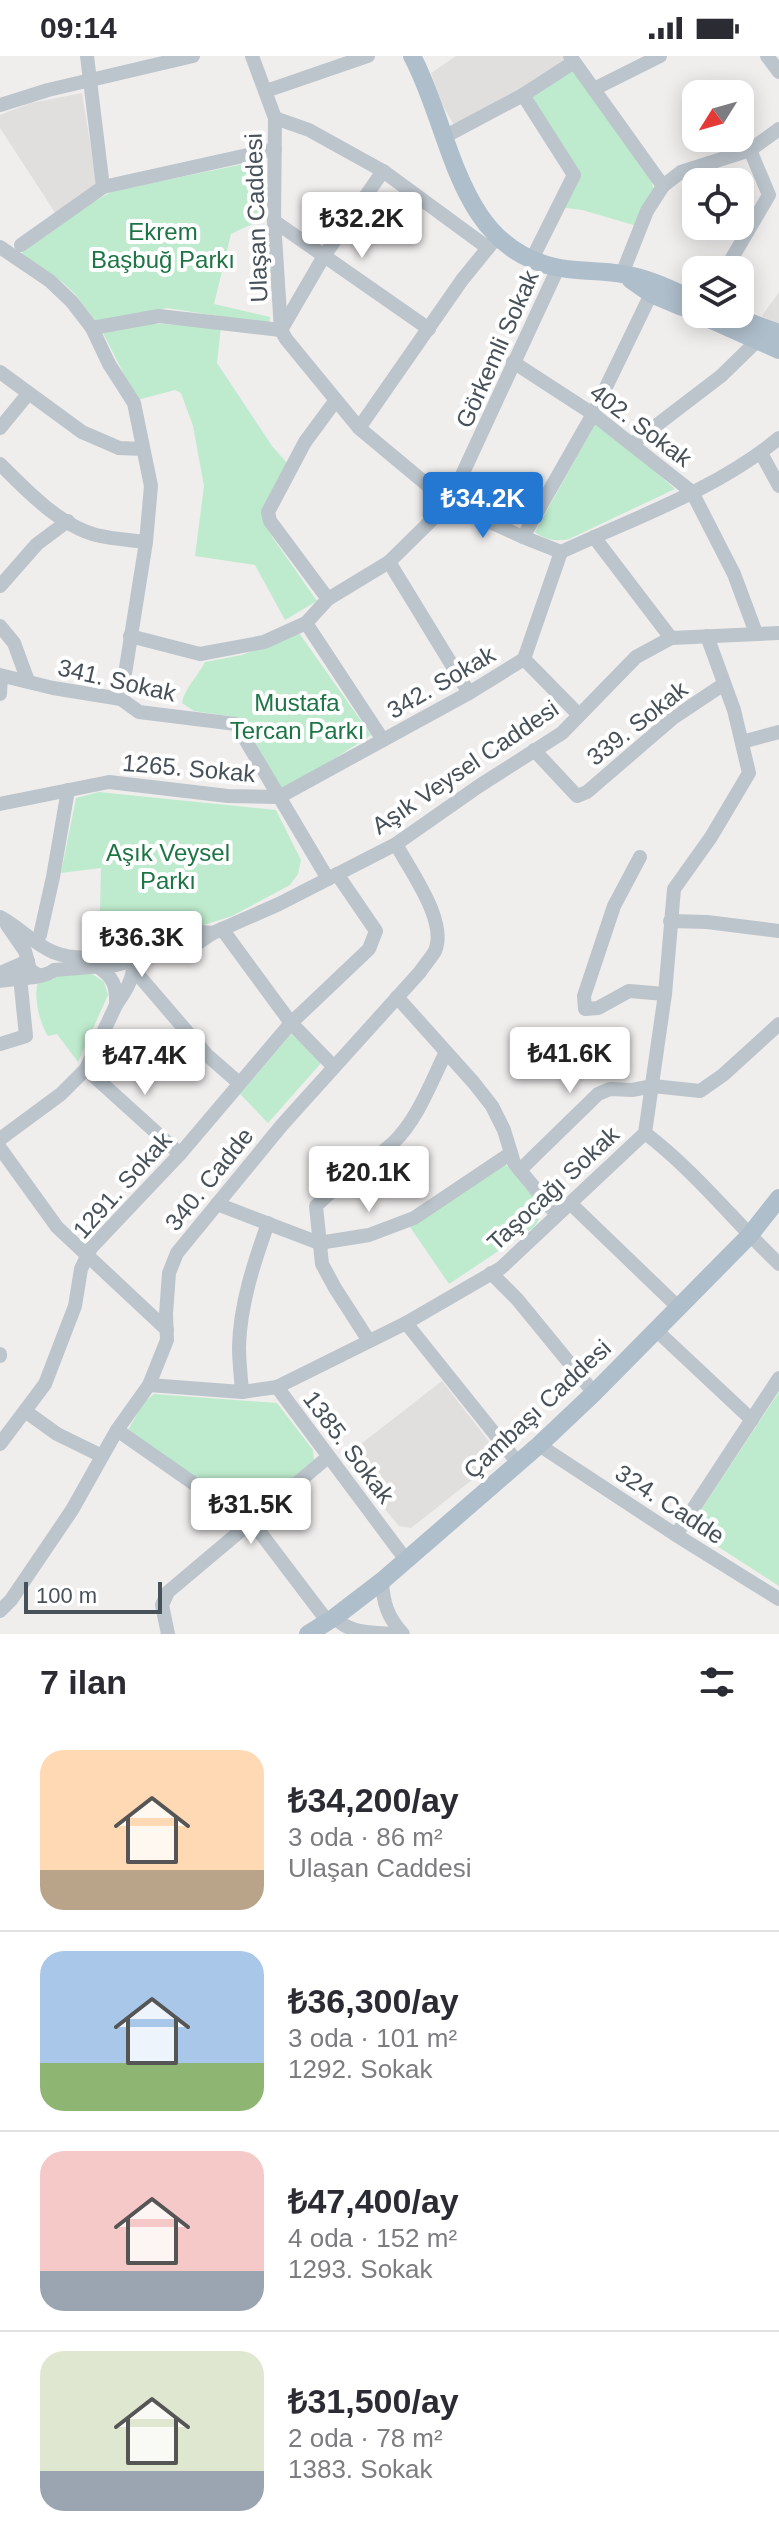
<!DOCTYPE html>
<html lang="tr">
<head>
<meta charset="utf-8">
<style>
  body { margin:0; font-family:Arial,sans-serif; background:#f7f7f7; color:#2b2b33; height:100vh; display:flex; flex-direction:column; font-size:30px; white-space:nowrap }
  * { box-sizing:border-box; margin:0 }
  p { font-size:26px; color:#7c7c81 }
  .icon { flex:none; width:44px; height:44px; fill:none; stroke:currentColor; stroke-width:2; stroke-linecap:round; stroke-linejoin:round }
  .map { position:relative; height:1578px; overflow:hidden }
  .panel { display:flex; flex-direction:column; background:#fff; flex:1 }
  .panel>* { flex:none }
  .needle { width:52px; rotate:233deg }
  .controls { position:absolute; left:682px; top:24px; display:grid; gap:16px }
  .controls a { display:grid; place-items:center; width:72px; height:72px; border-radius:16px; background:#fff; box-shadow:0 4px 20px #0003; font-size:40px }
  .scale { position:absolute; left:24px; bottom:20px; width:138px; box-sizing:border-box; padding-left:8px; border:4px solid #475159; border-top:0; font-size:22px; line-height:28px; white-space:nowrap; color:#475159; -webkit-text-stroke:6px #fff; paint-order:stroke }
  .price { position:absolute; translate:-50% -68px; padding:0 18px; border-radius:8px; background:#fff; color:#222; font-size:26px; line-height:52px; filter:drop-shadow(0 2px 4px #0008) }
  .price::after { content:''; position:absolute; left:50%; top:48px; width:24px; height:18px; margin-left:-12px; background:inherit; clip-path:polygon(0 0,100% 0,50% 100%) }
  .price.selected { background:#2578d2; color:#fff }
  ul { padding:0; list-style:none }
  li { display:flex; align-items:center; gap:24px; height:200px; padding:0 40px }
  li+li { border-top:2px solid #e1e1e2 }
  li span { display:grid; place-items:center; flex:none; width:224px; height:160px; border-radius:24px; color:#555 }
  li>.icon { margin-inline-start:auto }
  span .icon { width:96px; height:96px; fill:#fffc; stroke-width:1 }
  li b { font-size:34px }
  h2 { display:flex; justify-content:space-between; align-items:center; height:96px; padding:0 40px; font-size:34px }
  .status { display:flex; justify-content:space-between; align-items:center; height:56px; padding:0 40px; background:#fff; direction:ltr }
  .status svg { height:22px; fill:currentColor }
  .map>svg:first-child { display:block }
  .education { fill:#e1dede }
  .green { fill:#beebcd }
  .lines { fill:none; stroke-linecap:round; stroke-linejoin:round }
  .minor { stroke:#bcc5cc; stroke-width:14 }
  .major { stroke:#aebecb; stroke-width:18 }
  .labels { text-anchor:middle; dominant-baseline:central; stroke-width:8; stroke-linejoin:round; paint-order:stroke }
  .street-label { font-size:24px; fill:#475159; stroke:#fff }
  .park-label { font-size:24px; fill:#1d7545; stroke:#fff }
</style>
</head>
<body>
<div class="status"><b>09:14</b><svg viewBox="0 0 49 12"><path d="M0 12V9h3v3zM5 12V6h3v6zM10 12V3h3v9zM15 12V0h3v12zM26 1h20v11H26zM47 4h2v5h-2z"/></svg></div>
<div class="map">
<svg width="779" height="1578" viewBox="0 0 779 1578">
  <rect width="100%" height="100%" fill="#f0eded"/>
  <g class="education">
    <path d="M 456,0 L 565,0 L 568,5 L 455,71 L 442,48 L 431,17 Z"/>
    <path d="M 82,37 L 97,130 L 56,158 L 0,72 L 0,59 L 31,47 Z"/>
    <path d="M 779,236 L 779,269 L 762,260 Z"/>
    <path d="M 442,1325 L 501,1401 L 411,1472 L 399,1470 L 343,1402 Z"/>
  </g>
  <g class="green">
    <path d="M 571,12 L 651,122 L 654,136 L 637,170 L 582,154 L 559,151 L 577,118 L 527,39 Z"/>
    <path d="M 259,105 L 266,111 L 261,164 L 231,178 L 214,248 L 270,261 L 269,268 L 167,252 L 96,266 L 75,238 L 61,225 L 22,201 L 22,197 L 89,148 L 113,135 Z"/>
    <path d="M 142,267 L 221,271 L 217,307 L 272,390 L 288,408 L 263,464 L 273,482 L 317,545 L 285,564 L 255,509 L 195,500 L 204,430 L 193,370 L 181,337 L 175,334 L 137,344 L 102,275 Z"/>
    <path d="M 595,368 L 642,404 L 675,433 L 569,483 C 557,486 545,484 535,476 Z"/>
    <path d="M 299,577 L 371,679 L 283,736 L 242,662 L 194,655 L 182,647 C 184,633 198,620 205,606 L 242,599 Z"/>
    <path d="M 99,736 L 276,754 L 301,804 L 298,818 L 290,829 L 232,860 L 178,877 L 123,887 L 92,890 L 100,853 L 101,812 L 61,817 L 76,742 Z"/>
    <path d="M 92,918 L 104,926 L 108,939 L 78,1006 L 57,978 L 48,980 C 40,968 32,938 39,924 L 54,923 L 57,919 Z"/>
    <path d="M 291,978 L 322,1006 L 268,1067 L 240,1038 Z"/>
    <path d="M 505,1108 C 514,1118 539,1142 540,1155 C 541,1162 537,1167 533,1172 L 449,1228 L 410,1171 Z"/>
    <path d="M 779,1336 L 779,1530 L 689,1472 Z"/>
    <path d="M 154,1338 L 277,1347 L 313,1394 L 314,1404 L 248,1459 L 128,1374 L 144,1346 Z"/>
  </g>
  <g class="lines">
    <g class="minor">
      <path d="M 252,0 L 275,62 L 274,165 L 281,274 L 286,283 L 359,372 L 449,447 L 523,481 L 561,496 C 634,462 716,434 779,382"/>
      <path d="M 570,0 L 663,130"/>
      <path d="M 767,0 L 779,16"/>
      <path d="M 594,33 L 660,0"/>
      <path d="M 266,35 L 368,0"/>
      <path d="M 523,39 L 574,119 L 531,205"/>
      <path d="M 0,49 L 48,34 L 193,0"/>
      <path d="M 275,62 L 309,74 L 383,115 L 488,192"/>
      <path d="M 444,81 L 523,39 L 574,6"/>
      <path d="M 103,131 L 275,93"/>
      <path d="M 274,165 L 429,273"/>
      <path d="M 21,189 L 103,131 L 87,0"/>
      <path d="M 0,191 L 50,225 L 72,246 L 92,272 L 109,308 L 134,347 L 151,430 L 146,486 L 121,643"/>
      <path d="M 725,214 L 769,139 L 750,94"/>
      <path d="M 622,218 L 647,155 L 663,130 L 681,116 L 750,94 L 779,73"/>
      <path d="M 92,272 L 159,260 L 281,274 L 324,200 L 383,115"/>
      <path d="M 513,306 L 593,358 L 692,436 L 734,518 L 756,577"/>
      <path d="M 0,316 L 82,376 L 119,392 L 143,393"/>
      <path d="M 0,372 L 28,338"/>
      <path d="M 359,372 L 462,224 L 492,187"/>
      <path d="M 632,388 L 721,320 L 758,284"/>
      <path d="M 761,397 L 779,430"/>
      <path d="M 0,408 C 26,434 59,469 96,479 C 112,483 130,484 146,486"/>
      <path d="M 523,481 L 593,358 L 651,238"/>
      <path d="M 594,481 L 671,582"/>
      <path d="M 389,506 L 469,637"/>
      <path d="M 0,530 L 37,488 L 68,465"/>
      <path d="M 328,543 L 270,465 L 268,456 L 305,386 L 336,344"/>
      <path d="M 306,567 L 383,684"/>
      <path d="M 0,570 L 14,587 L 28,625"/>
      <path d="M 130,580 L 200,598 L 264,586 L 306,567 L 328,543 L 389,506 L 449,447 L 558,212"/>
      <path d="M 524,603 L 579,659"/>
      <path d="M 0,619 L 53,632 L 121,643 L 139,656 L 236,668 L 328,823"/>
      <path d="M 0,638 L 1,620"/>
      <path d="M 742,686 L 779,676"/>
      <path d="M 534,694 L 577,740 L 587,736 L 673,662 L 724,628"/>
      <path d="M 0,748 L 109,726 L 228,740 L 279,741 L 469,637 L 524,603 L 561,496"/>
      <path d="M 640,801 L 614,850 L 584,940 L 585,953 L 598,952 L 629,935 L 665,938"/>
      <path d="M 0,861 C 19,871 34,888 53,896 C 94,913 160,888 201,876 L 213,877"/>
      <path d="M 670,865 L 707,866 L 779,875"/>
      <path d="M 7,869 L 25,895 L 30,914 L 38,919"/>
      <path d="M 222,873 L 291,967 L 333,1010"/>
      <path d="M 40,879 L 53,821 L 68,734"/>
      <path d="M 97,910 C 113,921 117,929 116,949 C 125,936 134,923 133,907"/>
      <path d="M 134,914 L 207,999 L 239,1027"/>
      <path d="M 0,917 L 28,905"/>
      <path d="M 0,925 C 15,922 44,923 54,914 L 116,909 L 198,887 L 213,877 L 279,848 L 396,788 L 479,730 L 562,677 L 636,601 L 671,582 L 779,577"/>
      <path d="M 397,941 L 474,1027 L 492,1050 L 504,1074 L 514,1107 L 557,1159"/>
      <path d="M 0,988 L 26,980 L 20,921"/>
      <path d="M 86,1013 L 180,1098"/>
      <path d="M 645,1077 C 695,1115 734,1165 779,1208"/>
      <path d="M 0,1083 L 61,1038 L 86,1013 L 116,949"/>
      <path d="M 0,1092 L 57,1171 L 167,1274"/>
      <path d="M 520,1114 L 598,1038 L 610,1033 L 632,1034 L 653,1030 L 700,1035 L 723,1019 L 779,968"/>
      <path d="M 570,1147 L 678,1251"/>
      <path d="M 217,1148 L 319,1187 L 369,1179 L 414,1162 L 511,1097"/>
      <path d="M 491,1217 L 517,1243 L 594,1337"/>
      <path d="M 406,1267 L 518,1407"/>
      <path d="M 656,1274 L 752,1364"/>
      <path d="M 369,1285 L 335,1232 L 322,1208 L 316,1150 C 339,1126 368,1109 393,1087 C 418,1063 431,1026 446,996"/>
      <path d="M 0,1298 L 0,1300"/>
      <path d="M 149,1329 L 242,1336 L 277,1331 L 406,1504"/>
      <path d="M 277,1331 L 406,1267 L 501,1212 L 645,1077 L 665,938 L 674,833 L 711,781 L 749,717 L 734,654 L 707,580"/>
      <path d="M 242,1336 C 241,1321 239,1306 239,1291 C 240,1248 254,1207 268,1167"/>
      <path d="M 25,1355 L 57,1378 L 102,1400"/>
      <path d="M 117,1374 L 256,1471 L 328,1566"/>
      <path d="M 0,1388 L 45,1328 L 75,1250 L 81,1213 L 91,1192 L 180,1098 L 291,967 L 369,893 L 376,875 L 337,818"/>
      <path d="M 539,1389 L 676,1479 L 779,1543"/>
      <path d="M 676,1479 L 779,1322"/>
      <path d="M 382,1525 C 383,1547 388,1562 403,1578"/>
      <path d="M 0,1555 L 11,1544 L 72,1454 L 117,1374 L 149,1329 L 167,1284 L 166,1258 L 169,1217 L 177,1197 L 282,1069 L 420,916 C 424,910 431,902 435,895 C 448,865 410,815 396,788"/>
      <path d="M 335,1561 C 348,1578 373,1576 393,1578"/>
      <path d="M 168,1578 L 162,1549 L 168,1536 L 328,1401"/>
    </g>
    <g class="major">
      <path d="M 412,0 C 452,74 456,190 555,211 C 577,216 600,214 622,218 C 649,222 672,234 696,245"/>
      <path d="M 631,224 L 651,238 L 682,251"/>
      <path d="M 698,258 L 779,294"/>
      <path d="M 727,258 L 779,277"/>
      <path d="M 308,1578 L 335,1561 L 382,1525 L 539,1389 L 594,1337 L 749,1180 L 779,1142"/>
    </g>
  </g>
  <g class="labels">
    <g class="street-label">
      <text transform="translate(256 162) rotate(-92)">Ulaşan Caddesi</text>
      <text transform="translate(497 293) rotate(-66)">Görkemli Sokak</text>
      <text transform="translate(641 369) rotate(37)">402. Sokak</text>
      <text transform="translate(117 624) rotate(13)">341. Sokak</text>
      <text transform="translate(441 626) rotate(-30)">342. Sokak</text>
      <text transform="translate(637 667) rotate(-38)">339. Sokak</text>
      <text transform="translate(465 711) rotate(-34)">Aşık Veysel Caddesi</text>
      <text transform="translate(189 712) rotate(5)">1265. Sokak</text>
      <text transform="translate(209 1123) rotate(-51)">340. Cadde</text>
      <text transform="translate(122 1129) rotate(-48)">1291. Sokak</text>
      <text transform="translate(553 1132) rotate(-43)">Taşocağı Sokak</text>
      <text transform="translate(537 1353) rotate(-43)">Çambaşı Caddesi</text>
      <text transform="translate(349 1391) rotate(53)">1385. Sokak</text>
      <text transform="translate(670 1448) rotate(33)">324. Cadde</text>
    </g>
    <g class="park-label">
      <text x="163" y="175">Ekrem<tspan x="163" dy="28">Başbuğ Parkı</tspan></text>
      <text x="297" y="646">Mustafa<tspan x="297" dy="28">Tercan Parkı</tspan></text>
      <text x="168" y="796">Aşık Veysel<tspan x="168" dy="28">Parkı</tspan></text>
    </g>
  </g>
</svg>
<div class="controls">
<a><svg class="needle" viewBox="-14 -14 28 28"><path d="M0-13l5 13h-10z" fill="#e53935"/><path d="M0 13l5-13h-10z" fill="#7c7c81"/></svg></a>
<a><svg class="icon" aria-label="locate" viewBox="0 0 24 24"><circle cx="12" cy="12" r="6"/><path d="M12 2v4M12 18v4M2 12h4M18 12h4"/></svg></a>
<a><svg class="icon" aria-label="layers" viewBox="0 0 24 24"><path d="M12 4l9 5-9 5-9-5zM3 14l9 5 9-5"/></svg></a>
</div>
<div class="scale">100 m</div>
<b class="price" style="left:362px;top:204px">₺32.2K</b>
<b class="price selected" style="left:483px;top:484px">₺34.2K</b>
<b class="price" style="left:142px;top:923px">₺36.3K</b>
<b class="price" style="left:570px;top:1039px">₺41.6K</b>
<b class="price" style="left:145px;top:1041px">₺47.4K</b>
<b class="price" style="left:369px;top:1158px">₺20.1K</b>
<b class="price" style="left:251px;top:1490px">₺31.5K</b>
</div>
<section class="panel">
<h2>7 ilan<svg class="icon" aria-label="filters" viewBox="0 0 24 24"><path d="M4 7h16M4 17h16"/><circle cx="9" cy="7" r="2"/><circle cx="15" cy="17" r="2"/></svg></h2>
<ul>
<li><span style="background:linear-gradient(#ffd9b3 75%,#b9a48a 0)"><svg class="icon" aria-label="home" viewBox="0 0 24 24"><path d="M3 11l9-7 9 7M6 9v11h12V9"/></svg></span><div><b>₺34,200/ay</b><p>3 oda · 86 m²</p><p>Ulaşan Caddesi</p></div></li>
<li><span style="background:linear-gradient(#a9c7e8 70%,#8fb573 0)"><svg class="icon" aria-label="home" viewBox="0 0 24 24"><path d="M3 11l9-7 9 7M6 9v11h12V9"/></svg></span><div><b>₺36,300/ay</b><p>3 oda · 101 m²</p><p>1292. Sokak</p></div></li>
<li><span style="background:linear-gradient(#f6c9c9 75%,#9aa5b1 0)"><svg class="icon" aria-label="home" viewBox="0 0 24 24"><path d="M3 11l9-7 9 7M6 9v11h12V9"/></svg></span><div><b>₺47,400/ay</b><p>4 oda · 152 m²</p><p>1293. Sokak</p></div></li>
<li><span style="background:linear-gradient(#dfe7d0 75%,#9aa5b1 0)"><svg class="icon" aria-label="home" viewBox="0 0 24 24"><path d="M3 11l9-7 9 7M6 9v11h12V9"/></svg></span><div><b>₺31,500/ay</b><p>2 oda · 78 m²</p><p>1383. Sokak</p></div></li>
</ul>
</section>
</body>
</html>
